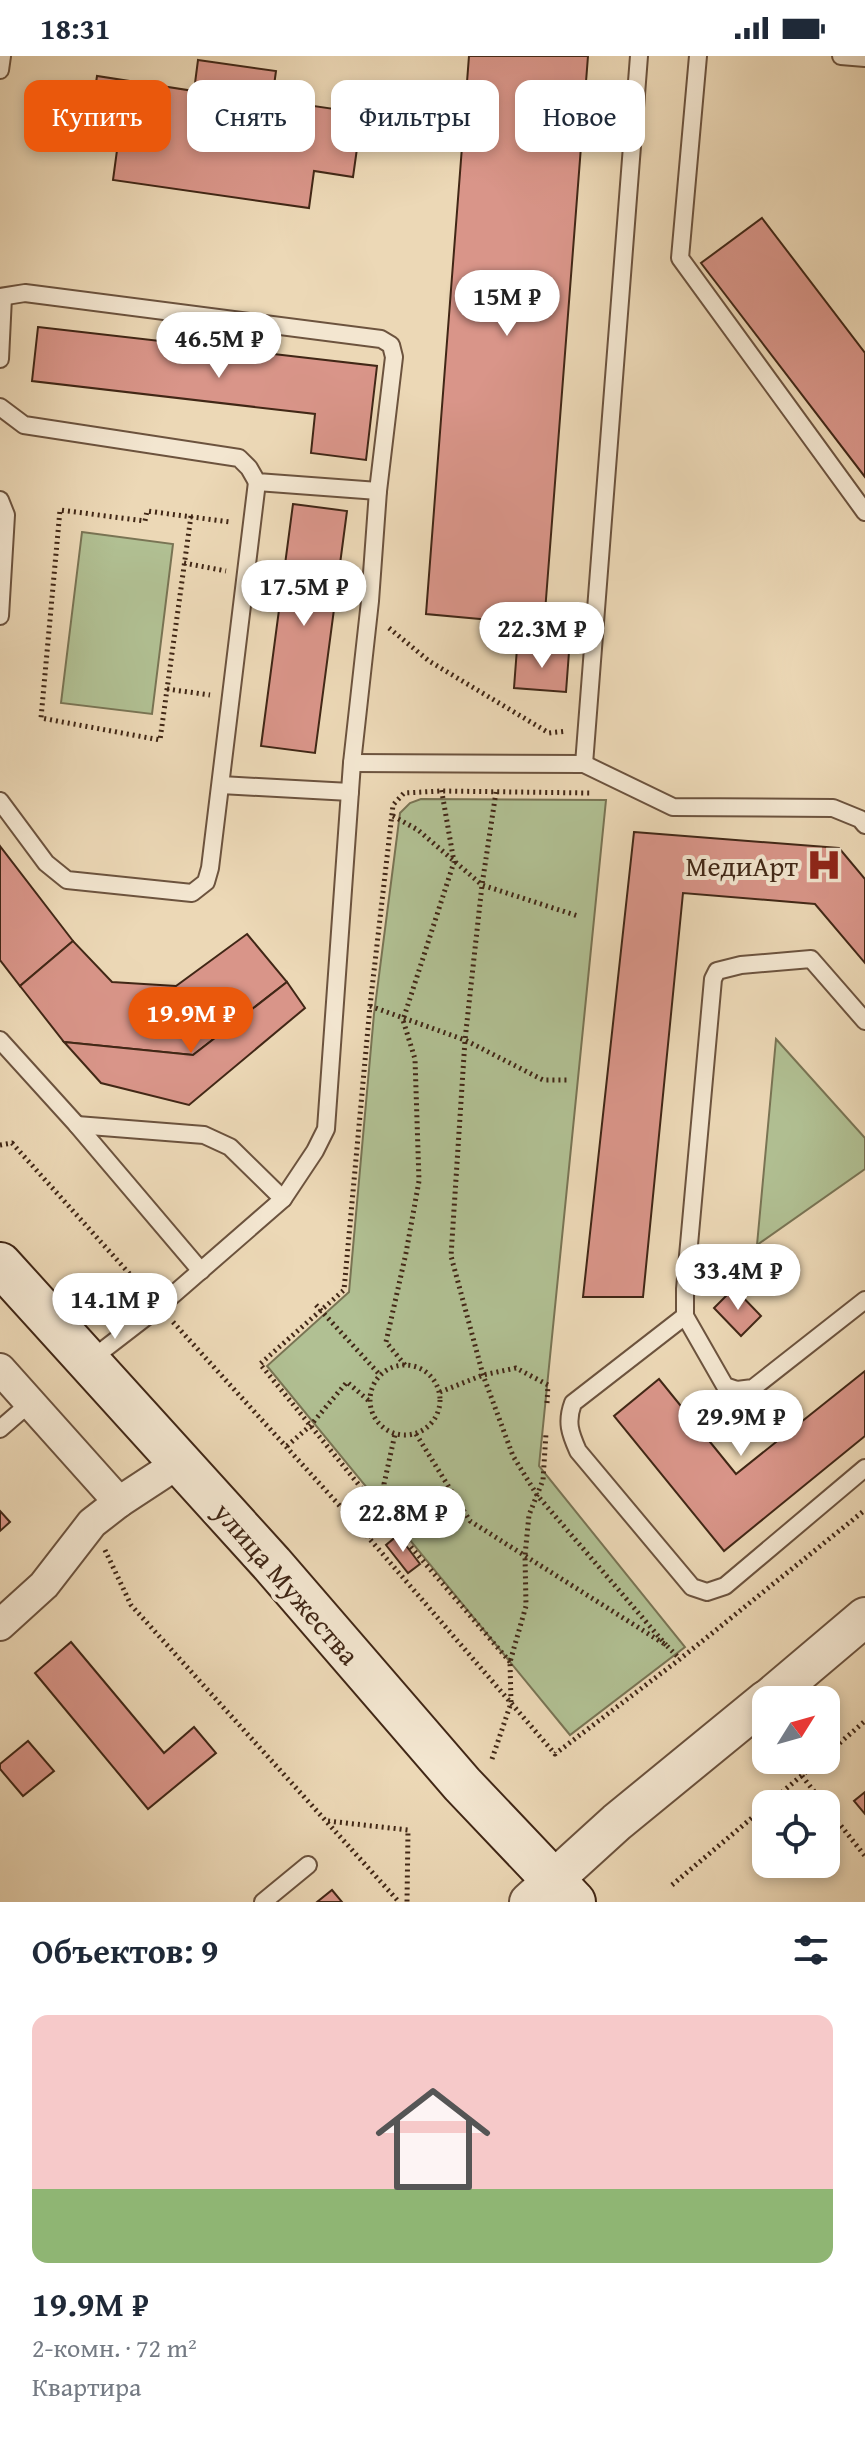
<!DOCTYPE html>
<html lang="ru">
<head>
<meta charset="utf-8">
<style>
  body { margin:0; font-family:"Gentium Book Plus",serif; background:#f2f2f3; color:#1f2937; height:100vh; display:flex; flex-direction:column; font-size:30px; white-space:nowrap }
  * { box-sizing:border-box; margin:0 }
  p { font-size:26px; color:#747a83 }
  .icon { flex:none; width:44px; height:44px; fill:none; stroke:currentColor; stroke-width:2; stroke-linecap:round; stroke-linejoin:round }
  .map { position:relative; height:1846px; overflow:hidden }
  .drawer { display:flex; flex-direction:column; background:#fff; flex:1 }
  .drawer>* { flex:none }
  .top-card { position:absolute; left:24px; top:24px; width:818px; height:72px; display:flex; gap:16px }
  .needle { width:52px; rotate:53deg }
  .fabs { position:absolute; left:752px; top:1630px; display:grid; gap:16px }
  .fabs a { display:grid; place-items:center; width:88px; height:88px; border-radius:16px; background:#fff; box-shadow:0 4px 12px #0003; font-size:40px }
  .price { position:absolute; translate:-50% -68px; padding:0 18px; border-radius:28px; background:#fff; color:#222; font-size:26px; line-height:52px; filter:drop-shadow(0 2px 4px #0008) }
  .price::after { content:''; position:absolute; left:50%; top:48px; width:24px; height:18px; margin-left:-12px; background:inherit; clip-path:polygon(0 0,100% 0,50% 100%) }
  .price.current { background:#ea580c; color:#fff }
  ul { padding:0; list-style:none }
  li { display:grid; align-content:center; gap:16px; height:424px; padding:0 32px }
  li+li { border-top:2px solid #e0e1e3 }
  li span { display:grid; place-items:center; height:248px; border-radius:16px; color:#555 }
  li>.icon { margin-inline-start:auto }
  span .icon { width:144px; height:144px; fill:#fffc; stroke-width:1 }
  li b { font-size:34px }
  h2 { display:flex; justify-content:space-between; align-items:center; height:96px; padding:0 32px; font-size:34px }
  .pill { padding:0 28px; border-radius:16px; background:#fff; box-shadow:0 4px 12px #0003; font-size:28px; line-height:72px }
  .pill.current { background:#ea580c; color:#fff }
  .status { display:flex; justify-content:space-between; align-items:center; height:56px; padding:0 40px; background:#fff; direction:ltr }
  .status svg { height:22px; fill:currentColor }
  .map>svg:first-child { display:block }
  .green { fill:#b1c093; stroke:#797454; stroke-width:2 }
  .building { fill:#d99589; stroke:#412716; stroke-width:2 }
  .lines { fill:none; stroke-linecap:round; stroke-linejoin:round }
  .service-casing { stroke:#6c533e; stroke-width:20 }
  .minor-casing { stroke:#6c533e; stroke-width:34 }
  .tertiary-casing { stroke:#6c533e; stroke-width:42 }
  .secondary-casing { stroke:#412716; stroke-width:46 }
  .path { stroke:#412716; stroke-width:5; stroke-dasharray:2 4; stroke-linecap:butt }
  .service { stroke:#f3e6d0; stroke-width:16 }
  .minor { stroke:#f3e6d0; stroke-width:30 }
  .tertiary { stroke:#f3e6d0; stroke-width:38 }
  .secondary { stroke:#f3e6d0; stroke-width:42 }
  .labels { text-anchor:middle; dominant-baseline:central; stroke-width:8; stroke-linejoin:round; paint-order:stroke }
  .poi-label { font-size:28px; fill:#412716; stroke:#f3e6d0; text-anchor:end }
  .street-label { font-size:28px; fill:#412716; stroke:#f3e6d0 }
</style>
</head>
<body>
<div class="status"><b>18:31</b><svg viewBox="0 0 49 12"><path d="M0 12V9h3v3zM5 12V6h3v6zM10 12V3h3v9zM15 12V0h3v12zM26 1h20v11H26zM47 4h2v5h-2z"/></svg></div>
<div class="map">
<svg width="865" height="1846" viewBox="0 0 865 1846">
  <rect width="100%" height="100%" fill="#ecd8b6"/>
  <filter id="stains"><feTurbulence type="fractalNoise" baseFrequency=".0025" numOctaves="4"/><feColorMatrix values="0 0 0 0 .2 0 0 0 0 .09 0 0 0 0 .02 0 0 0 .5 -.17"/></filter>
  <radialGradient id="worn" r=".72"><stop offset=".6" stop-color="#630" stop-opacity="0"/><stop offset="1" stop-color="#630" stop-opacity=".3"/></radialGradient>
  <g class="green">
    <path d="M 82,476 L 173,488 L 152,658 L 61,647 Z"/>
    <path d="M 421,743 L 606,744 L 539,1410 L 685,1591 L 570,1679 L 267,1310 L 349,1236 L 374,958 L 400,757 L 410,747 Z"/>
    <path d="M 776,983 L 865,1082 L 865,1113 L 757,1189 Z"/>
  </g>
  <g class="building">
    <path d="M 469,0 L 588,0 L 544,569 L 426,558 Z"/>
    <path d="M 198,4 L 276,15 L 272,44 L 362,57 L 353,121 L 314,115 L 309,152 L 113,124 L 118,87 L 88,82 L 97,20 L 194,35 Z"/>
    <path d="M 762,162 L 865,297 L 865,421 L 701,207 Z"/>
    <path d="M 38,271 L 377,310 L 366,404 L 311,397 L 315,358 L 32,325 Z"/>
    <path d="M 293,448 L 347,455 L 315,697 L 261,690 Z"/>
    <path d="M 517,592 L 569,596 L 566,636 L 514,632 Z"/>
    <path d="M 634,776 L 839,792 L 865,823 L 865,907 L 815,848 L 683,837 L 643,1241 L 583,1241 Z"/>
    <path d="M 0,790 L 73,885 L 20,930 L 0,904 Z"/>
    <path d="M 247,878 L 287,926 L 193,999 L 64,986 L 20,930 L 73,885 L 112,926 L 176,930 Z"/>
    <path d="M 287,926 L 305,952 L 189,1049 L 101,1027 L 64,986 L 193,999 Z"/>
    <path d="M 734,1232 L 761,1260 L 741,1280 L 714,1252 Z"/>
    <path d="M 865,1315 L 865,1380 L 724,1495 L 614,1360 L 659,1323 L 736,1418 Z"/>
    <path d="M 0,1455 L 10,1466 L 0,1475 Z"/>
    <path d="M 398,1479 L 420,1508 L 408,1517 L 386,1489 Z"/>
    <path d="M 71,1586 L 164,1697 L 194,1671 L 216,1697 L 148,1753 L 35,1617 Z"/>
    <path d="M 28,1685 L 54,1715 L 23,1740 L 0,1713 L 0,1708 Z"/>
    <path d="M 865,1736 L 865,1758 L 854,1745 Z"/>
    <path d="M 332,1834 L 342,1846 L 317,1846 Z"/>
  </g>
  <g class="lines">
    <g class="service-casing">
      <g id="service">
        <path d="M 698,0 L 680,202 L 865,456"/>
        <path d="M 841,0 L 865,2"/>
        <path d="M 0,14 L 2,0"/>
        <path d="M 0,241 L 25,237 L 381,283 L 391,289 L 394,301 L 378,435 L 370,545 L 352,707 L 326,1073 L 315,1095 L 283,1143 L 159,1251 L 89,1305"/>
        <path d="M 0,303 L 3,241"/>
        <path d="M 0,351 L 24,369 L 239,402 L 249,412 L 257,426 L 378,435"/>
        <path d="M 0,444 L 6,459 L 0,560"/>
        <path d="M 352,707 L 584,708 L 673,751 L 833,752 L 860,763 L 865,769"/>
        <path d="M 584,708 L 639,0"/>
        <path d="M 221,729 L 350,736"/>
        <path d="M 0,745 L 46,807 L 67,824 L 192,837 L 206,826 L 210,812 L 257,426"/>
        <path d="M 865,965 L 811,903 L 741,909 L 717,915 L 713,923 L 685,1233 L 685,1260 L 725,1330 L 737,1334 L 753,1332 L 865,1244"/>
        <path d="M 0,984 L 77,1069 L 201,1215"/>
        <path d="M 77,1069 L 204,1079 L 230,1091 L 283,1143"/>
        <path d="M 685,1260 L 573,1347 C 566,1366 570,1377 578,1395 L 692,1531 L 707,1536 L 725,1530 L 865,1412"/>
        <path d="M 0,1373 L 30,1347"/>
        <path d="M 263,1846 L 308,1809"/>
      </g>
    </g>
    <g class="minor-casing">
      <g id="minor">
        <path d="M 0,1313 L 119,1446"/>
        <path d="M 0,1569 L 44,1529 L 92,1467 L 119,1446 L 180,1406"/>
      </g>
    </g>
    <g class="tertiary-casing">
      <g id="tertiary">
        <path d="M 767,1644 L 865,1561"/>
        <path d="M 529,1846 L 617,1766 L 766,1644"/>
      </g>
    </g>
    <g class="secondary-casing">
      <path id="secondary" d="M 0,1208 L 272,1508 L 462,1728 L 574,1846"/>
    </g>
    <g class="path">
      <path d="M 191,460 L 160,684 L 41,662 L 60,454 L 145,465 L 147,455 L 230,466"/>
      <path d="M 184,507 L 226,515"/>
      <path d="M 389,572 L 429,605 L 549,677 L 567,675"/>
      <path d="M 167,633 L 210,639"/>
      <path d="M 496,736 L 482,829 L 465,984 L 451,1200 L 483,1319 L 513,1400 L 537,1439 L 666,1589"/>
      <path d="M 393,760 L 418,774 L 482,829 L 578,860"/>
      <path d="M 370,950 L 465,984 L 543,1024 L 567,1024"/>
      <path d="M 0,1089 L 12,1087 L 145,1235"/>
      <path d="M 316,1249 L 380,1319"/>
      <path d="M 173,1266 L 368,1481 L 555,1698 L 680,1603 L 865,1454"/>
      <path d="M 405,1309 L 386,1286 L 406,1197 L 419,1125 L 415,1003 L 403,964 L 454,806 L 441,731"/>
      <circle cx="405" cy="1344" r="35"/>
      <path d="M 440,1336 L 483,1319 L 516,1312 L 550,1330"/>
      <path d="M 547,1347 L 548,1329"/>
      <path d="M 416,1378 L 470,1465 L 666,1589 L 680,1603"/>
      <path d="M 287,1390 L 310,1370 L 347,1326 L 369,1345"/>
      <path d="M 368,1481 L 386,1462 L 384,1428 L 395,1378"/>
      <path d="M 105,1494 L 131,1549 L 399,1846"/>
      <path d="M 510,1606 L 386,1462 L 260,1308 L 344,1234 L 370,950 L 393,749 L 404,737 L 441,735 L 590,737"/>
      <path d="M 826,1699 L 865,1665"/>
      <path d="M 492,1703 L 511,1647 L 510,1606 L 526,1550 L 525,1499 L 529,1459 L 543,1424 L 546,1377"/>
      <path d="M 802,1720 L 824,1748"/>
      <path d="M 768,1748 L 820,1704"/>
      <path d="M 826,1751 L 865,1800"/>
      <path d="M 328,1765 L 408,1774 L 407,1846"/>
      <path d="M 672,1829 L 766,1750"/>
    </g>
    <use href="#service" class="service"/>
    <use href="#minor" class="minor"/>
    <use href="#tertiary" class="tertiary"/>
    <use href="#secondary" class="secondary"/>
  </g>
  <defs>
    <g id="hospital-bare" transform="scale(2.76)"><path d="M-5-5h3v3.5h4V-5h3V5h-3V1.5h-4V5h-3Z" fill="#8f2418" stroke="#f3e6d0" stroke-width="2.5" paint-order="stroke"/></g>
  </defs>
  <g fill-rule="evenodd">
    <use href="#hospital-bare" x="824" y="809"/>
  </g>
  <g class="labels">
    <g class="poi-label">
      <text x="798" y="809">МедиАрт</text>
    </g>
    <g class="street-label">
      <text transform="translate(287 1527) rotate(49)">улица Мужества</text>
    </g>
  </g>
  <rect width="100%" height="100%" filter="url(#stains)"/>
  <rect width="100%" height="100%" fill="url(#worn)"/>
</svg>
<div class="fabs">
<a><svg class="needle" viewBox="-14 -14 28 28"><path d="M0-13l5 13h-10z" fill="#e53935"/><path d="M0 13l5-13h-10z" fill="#747a83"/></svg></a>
<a><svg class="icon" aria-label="locate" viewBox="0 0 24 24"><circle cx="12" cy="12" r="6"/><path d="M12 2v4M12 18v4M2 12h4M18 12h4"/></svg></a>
</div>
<b class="price" style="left:507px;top:282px">15M ₽</b>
<b class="price" style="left:219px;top:324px">46.5M ₽</b>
<b class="price" style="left:304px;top:572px">17.5M ₽</b>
<b class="price" style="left:542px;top:614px">22.3M ₽</b>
<b class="price current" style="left:191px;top:999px">19.9M ₽</b>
<b class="price" style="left:738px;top:1256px">33.4M ₽</b>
<b class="price" style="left:115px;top:1285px">14.1M ₽</b>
<b class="price" style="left:741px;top:1402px">29.9M ₽</b>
<b class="price" style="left:403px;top:1498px">22.8M ₽</b>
<div class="top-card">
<a class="pill current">Купить</a>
<a class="pill">Снять</a>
<a class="pill">Фильтры</a>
<a class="pill">Новое</a>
</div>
</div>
<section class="drawer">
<h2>Объектов: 9<svg class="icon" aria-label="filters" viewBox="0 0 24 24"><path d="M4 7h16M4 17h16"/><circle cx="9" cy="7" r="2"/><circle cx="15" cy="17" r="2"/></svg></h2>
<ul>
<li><span style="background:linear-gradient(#f6c9c9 70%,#8fb573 0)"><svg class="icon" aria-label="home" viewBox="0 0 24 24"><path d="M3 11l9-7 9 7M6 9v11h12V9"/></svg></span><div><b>19.9M ₽</b><p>2-комн. · 72 m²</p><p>Квартира</p></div></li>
</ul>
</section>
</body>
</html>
